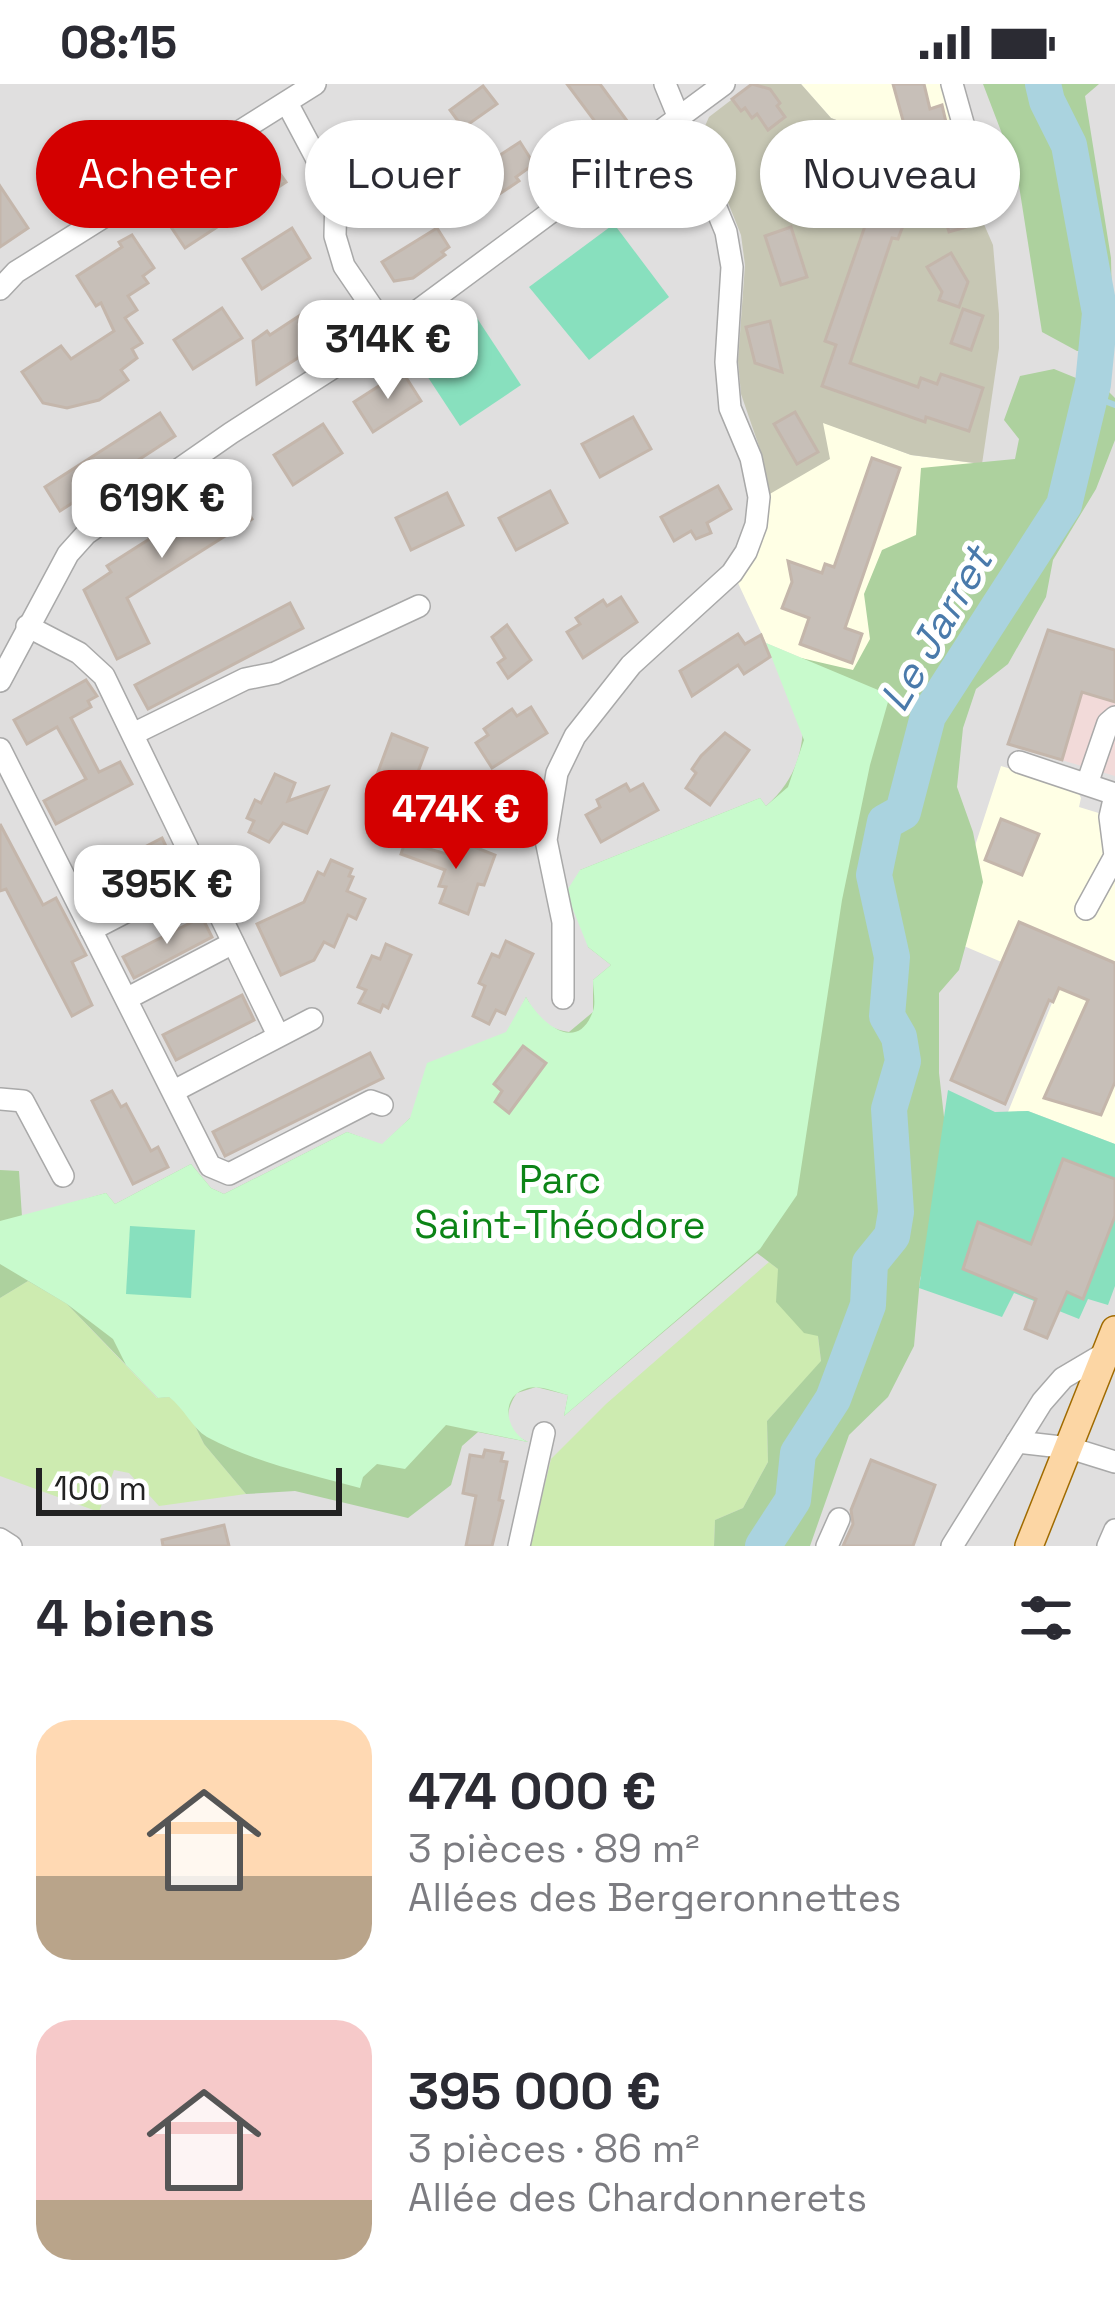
<!DOCTYPE html>
<html lang="fr">
<head>
<meta charset="utf-8">
<style>
  body { margin:0; font-family:"Space Grotesk",sans-serif; background:#f7f7f7; color:#2b2b33; height:100vh; display:flex; flex-direction:column; font-size:45px; white-space:nowrap }
  * { box-sizing:border-box; margin:0 }
  p { font-size:39px; color:#7c7c81 }
  .icon { flex:none; width:66px; height:66px; fill:none; stroke:currentColor; stroke-width:2; stroke-linecap:round; stroke-linejoin:round }
  .map { position:relative; height:1462px; overflow:hidden }
  .details { display:flex; flex-direction:column; background:#fff; flex:1 }
  .details>* { flex:none }
  .hud { position:absolute; left:36px; top:36px; width:1044px; height:108px; display:flex; gap:24px }
  .scale { position:absolute; left:36px; bottom:30px; width:306px; box-sizing:border-box; padding-left:12px; border:6px solid #222; border-top:0; font-size:33px; line-height:42px; white-space:nowrap; color:#222; -webkit-text-stroke:9px #fff; paint-order:stroke }
  .price { position:absolute; translate:-50% -102px; padding:0 27px; border-radius:24px; background:#fff; color:#222; font-size:39px; line-height:78px; filter:drop-shadow(0 3px 6px #0008) }
  .price::after { content:''; position:absolute; left:50%; top:72px; width:36px; height:27px; margin-left:-18px; background:inherit; clip-path:polygon(0 0,100% 0,50% 100%) }
  .price.current { background:#d40000; color:#fff }
  ul { padding:0; list-style:none }
  li { display:flex; align-items:center; gap:36px; height:300px; padding:0 36px }
  li span { display:grid; place-items:center; flex:none; width:336px; height:240px; border-radius:36px; color:#555 }
  li>.icon { margin-inline-start:auto }
  span .icon { width:144px; height:144px; fill:#fffc; stroke-width:1 }
  li b { font-size:51px }
  h2 { display:flex; justify-content:space-between; align-items:center; height:144px; padding:0 36px; font-size:51px }
  .pill { padding:0 42px; border-radius:54px; background:#fff; box-shadow:0 3px 9px #0004; font-size:42px; line-height:108px }
  .pill.current { background:#d40000; color:#fff }
  .status { display:flex; justify-content:space-between; align-items:center; height:84px; padding:0 60px; background:#fff; direction:ltr }
  .status svg { height:33px; fill:currentColor }
  .map>svg:first-child { display:block }
  .residential { fill:#e0dfdf }
  .commercial { fill:#f2dad9 }
  .education { fill:#ffffe5 }
  .construction { fill:#c7c7b4 }
  .grass { fill:#cdebb0 }
  .forest { fill:#add19e }
  .park { fill:#c8facc }
  .pitch { fill:#88e0be }
  .lines { fill:none; stroke-linecap:round; stroke-linejoin:round }
  .stream { stroke:#aad3df; stroke-width:6 }
  .river { stroke:#aad3df; stroke-width:36 }
  .building { fill:#c7bfb8; stroke:#c4b6ab; stroke-width:3 }
  .minor-casing { stroke:#a9a9a9; stroke-width:24 }
  .major-casing { stroke:#a06b00; stroke-width:30 }
  .minor { stroke:#fff; stroke-width:21 }
  .major { stroke:#fcd6a4; stroke-width:27 }
  .labels { text-anchor:middle; dominant-baseline:central; stroke-width:10; stroke-linejoin:round; paint-order:stroke }
  .park-label { font-size:39px; fill:#0c8416; stroke:#fff }
  .water-label { font-size:42px; font-style:italic; fill:#4a7aab; stroke:#fff }
</style>
</head>
<body>
<div class="status"><b>08:15</b><svg viewBox="0 0 49 12"><path d="M0 12V9h3v3zM5 12V6h3v6zM10 12V3h3v9zM15 12V0h3v12zM26 1h20v11H26zM47 4h2v5h-2z"/></svg></div>
<div class="map">
<svg width="1115" height="1462" viewBox="0 0 1115 1462">
  <rect width="100%" height="100%" fill="#f2efe9"/>
  <rect class="residential" x="0" y="0" width="1115" height="1462"/>
  <path class="commercial" d="M 1048,546 L 1115,566 L 1115,692 L 1008,660 Z"/>
  <g class="education">
    <path d="M 801,0 L 945,0 L 983,138 L 949,148 L 940,139 L 926,88 L 921,89 L 918,74 L 904,61 L 831,34 Z"/>
    <path d="M 822,338 L 911,371 L 982,380 L 890,611 L 766,559 L 738,499 L 764,453 L 768,411 Z"/>
    <path d="M 1001,682 L 1076,704 L 1081,714 L 1079,723 L 1115,734 L 1115,1060 L 1028,1027 L 1008,1028 L 1052,919 L 1049,916 L 1056,901 L 945,854 Z"/>
  </g>
  <path class="construction" d="M 752,0 L 801,0 L 831,34 L 904,61 L 918,74 L 921,88 L 927,88 L 940,138 L 946,138 L 949,148 L 983,138 L 993,161 L 999,230 L 999,264 L 982,380 L 911,371 L 823,339 L 830,375 L 768,411 L 762,371 L 741,310 L 738,277 L 745,181 L 741,151 L 701,51 L 709,33 Z"/>
  <g class="grass">
    <path d="M 769,1178 L 778,1185 L 818,1252 L 821,1278 L 767,1337 L 768,1378 L 743,1424 L 715,1436 L 714,1462 L 530,1462 L 551,1375 L 606,1320 Z"/>
    <path d="M 28,1197 L 67,1220 L 157,1314 L 169,1313 L 187,1326 L 204,1360 L 246,1410 L 159,1422 L 129,1389 L 114,1386 L 99,1428 L 0,1392 L 0,1214 Z"/>
  </g>
  <g class="forest">
    <path d="M 983,0 L 1099,0 L 1085,12 L 1111,174 L 1113,267 L 1077,267 L 1042,248 L 1017,89 Z"/>
    <path d="M 1054,285 L 1108,307 L 1115,314 L 1115,356 L 1096,405 L 1053,476 L 1046,513 L 1008,580 L 976,605 L 963,644 L 957,703 L 973,748 L 983,798 L 959,886 L 939,909 L 939,989 L 951,1094 L 920,1195 L 914,1262 L 888,1313 L 849,1351 L 810,1462 L 714,1462 L 715,1436 L 743,1424 L 768,1378 L 767,1337 L 821,1277 L 818,1252 L 804,1249 L 776,1218 L 778,1185 L 757,1169 L 564,1332 L 568,1311 L 536,1303 L 517,1309 C 503,1329 505,1348 528,1358 L 478,1348 L 462,1362 L 451,1401 L 408,1434 L 295,1407 L 246,1410 L 204,1360 L 187,1326 L 169,1313 L 158,1314 L 67,1220 L 28,1197 L 0,1214 L 0,1086 L 19,1087 L 22,1133 L 106,1109 L 115,1120 L 191,1080 L 211,1104 L 224,1110 L 347,1048 L 382,1061 L 410,1034 L 440,1096 L 526,913 C 537,934 545,944 569,948 L 593,928 L 593,896 L 611,881 L 588,863 L 580,786 L 760,714 L 766,722 C 814,680 803,632 801,574 L 853,586 L 870,555 L 864,510 L 882,466 L 916,451 L 921,384 L 1015,375 L 1019,355 L 1004,336 L 1020,292 Z"/>
  </g>
  <path class="park" d="M 766,559 L 890,611 L 870,681 L 842,816 L 797,1111 L 760,1165 L 564,1332 L 568,1311 C 556,1308 540,1301 528,1304 C 498,1312 506,1348 528,1358 L 446,1341 L 405,1385 L 377,1380 L 363,1393 L 360,1404 C 309,1390 254,1378 207,1353 C 192,1344 184,1324 169,1313 L 158,1314 L 126,1281 L 113,1255 L 67,1220 L 0,1180 L 0,1137 L 106,1109 L 115,1120 L 191,1080 L 211,1104 L 224,1110 L 347,1048 L 382,1060 L 410,1034 L 427,979 L 506,948 L 526,913 C 539,937 577,972 593,927 C 596,919 593,905 593,896 L 611,881 L 588,863 L 566,808 L 580,786 L 760,714 L 766,722 L 788,703 L 804,656 Z"/>
  <g class="pitch">
    <path d="M 614,140 L 669,213 L 589,276 L 529,203 Z"/>
    <path d="M 469,222 L 521,301 L 460,342 L 408,263 Z"/>
    <path d="M 948,1006 L 995,1028 L 1028,1027 L 1115,1060 L 1115,1202 L 1108,1221 L 1088,1215 L 1079,1235 L 1014,1209 L 1002,1233 L 919,1204 Z"/>
    <path d="M 130,1142 L 195,1146 L 191,1214 L 126,1210 Z"/>
  </g>
  <g class="lines">
    <path class="stream" d="M 1089,311 L 1115,321"/>
    <path class="river" d="M 763,1462 L 793,1416 L 798,1369 L 833,1315 L 868,1221 L 870,1179 L 892,1152 L 896,1128 L 889,1025 L 903,977 L 899,953 L 887,932 L 892,873 L 874,791 L 885,738 L 903,728 L 928,632 L 1064,421 L 1093,300 L 1100,229 L 1094,197 L 1069,61 L 1047,17 L 1043,0"/>
  </g>
  <g class="building">
    <path d="M 567,0 L 600,0 L 633,45 L 631,50 L 614,63 Z"/>
    <path d="M 752,0 L 770,5 L 780,19 L 777,22 L 785,33 L 768,46 L 757,30 L 752,34 L 745,24 L 741,27 L 732,15 Z"/>
    <path d="M 893,0 L 924,0 L 930,25 L 942,21 L 970,142 L 949,148 L 946,138 L 940,139 L 917,49 L 907,51 Z"/>
    <path d="M 483,2 L 497,20 L 463,44 L 450,26 Z"/>
    <path d="M 800,57 L 877,83 L 871,101 L 913,115 L 898,155 L 892,154 L 850,279 L 918,303 L 921,294 L 937,300 L 941,290 L 983,304 L 969,347 L 926,333 L 925,338 L 822,302 L 836,261 L 825,257 L 872,122 L 863,119 L 866,110 L 791,85 Z"/>
    <path d="M 520,58 L 534,80 L 516,93 L 519,97 L 477,125 L 474,120 L 468,123 L 456,105 L 467,98 L 460,87 L 487,71 L 491,77 Z"/>
    <path d="M 263,66 L 286,98 L 185,164 L 165,134 L 210,106 L 210,98 Z"/>
    <path d="M 0,102 L 28,144 L 0,163 Z"/>
    <path d="M 791,143 L 807,193 L 781,201 L 765,152 Z"/>
    <path d="M 292,144 L 310,174 L 262,205 L 243,175 Z"/>
    <path d="M 437,144 L 449,163 L 442,168 L 445,171 L 413,194 L 394,197 L 382,178 Z"/>
    <path d="M 132,151 L 154,184 L 143,192 L 148,199 L 128,212 L 137,226 L 125,234 L 142,259 L 132,265 L 137,274 L 121,286 L 128,296 L 99,316 L 67,324 L 43,319 L 22,288 L 61,262 L 71,275 L 114,247 L 101,219 L 96,222 L 77,192 L 122,163 L 119,158 Z"/>
    <path d="M 951,169 L 968,198 L 959,223 L 939,216 L 942,208 L 927,183 Z"/>
    <path d="M 314,222 L 334,251 L 257,300 L 253,257 L 267,247 L 270,251 Z"/>
    <path d="M 222,224 L 242,254 L 193,285 L 174,256 Z"/>
    <path d="M 963,225 L 983,232 L 971,266 L 951,259 Z"/>
    <path d="M 770,237 L 782,288 L 755,279 L 746,243 Z"/>
    <path d="M 402,287 L 421,317 L 373,348 L 354,318 Z"/>
    <path d="M 795,328 L 818,368 L 797,380 L 774,340 Z"/>
    <path d="M 160,329 L 175,352 L 60,427 L 45,403 Z"/>
    <path d="M 633,333 L 651,365 L 600,393 L 582,360 Z"/>
    <path d="M 323,340 L 342,369 L 293,401 L 274,371 Z"/>
    <path d="M 872,374 L 900,384 L 845,544 L 862,550 L 852,579 L 800,560 L 809,534 L 782,524 L 792,498 L 788,477 L 822,489 L 825,480 L 834,483 Z"/>
    <path d="M 217,379 L 252,435 L 127,514 L 149,559 L 117,575 L 84,506 L 111,488 L 107,482 L 214,414 L 199,391 Z"/>
    <path d="M 718,402 L 731,425 L 707,439 L 711,449 L 696,455 L 691,447 L 674,457 L 661,433 Z"/>
    <path d="M 550,407 L 567,439 L 516,466 L 499,434 Z"/>
    <path d="M 447,409 L 463,441 L 411,466 L 396,434 Z"/>
    <path d="M 621,513 L 637,538 L 583,574 L 567,548 L 580,540 L 576,534 L 603,516 L 607,522 Z"/>
    <path d="M 290,519 L 303,544 L 148,625 L 135,601 Z"/>
    <path d="M 507,541 L 531,576 L 508,594 L 498,579 L 505,574 L 492,553 Z"/>
    <path d="M 1048,546 L 1115,566 L 1115,618 L 1082,608 L 1062,676 L 1008,660 Z"/>
    <path d="M 738,550 L 745,560 L 761,551 L 770,573 L 744,590 L 738,581 L 692,612 L 680,587 Z"/>
    <path d="M 86,596 L 97,612 L 88,617 L 91,623 L 71,634 L 99,688 L 120,678 L 132,700 L 56,740 L 44,717 L 86,695 L 57,643 L 27,660 L 14,636 Z"/>
    <path d="M 531,623 L 547,649 L 492,684 L 476,659 L 488,651 L 484,645 L 512,625 L 517,632 Z"/>
    <path d="M 725,649 L 749,666 L 710,721 L 686,704 L 696,689 L 692,685 L 701,672 Z"/>
    <path d="M 392,650 L 427,664 L 404,725 L 376,714 L 381,699 L 375,696 Z"/>
    <path d="M 275,690 L 295,699 L 288,717 L 328,703 L 307,749 L 283,739 L 269,758 L 249,748 L 254,737 L 247,734 L 255,716 L 261,719 Z"/>
    <path d="M 626,700 L 630,707 L 643,700 L 658,726 L 601,758 L 586,731 L 600,723 L 597,716 Z"/>
    <path d="M 1001,735 L 1039,750 L 1022,791 L 985,776 Z"/>
    <path d="M 0,740 L 43,821 L 56,814 L 86,871 L 72,878 L 92,921 L 72,932 L 6,805 L 0,807 Z"/>
    <path d="M 162,754 L 174,779 L 95,819 L 83,795 Z"/>
    <path d="M 405,758 L 457,773 L 462,758 L 495,771 L 484,801 L 478,800 L 468,830 L 440,819 L 446,803 L 439,802 L 445,786 L 401,770 Z"/>
    <path d="M 331,776 L 352,785 L 349,792 L 353,793 L 347,807 L 365,815 L 356,835 L 348,831 L 334,863 L 324,858 L 314,876 L 281,891 L 257,840 L 304,818 L 318,788 L 324,791 Z"/>
    <path d="M 202,833 L 212,853 L 134,894 L 123,873 Z"/>
    <path d="M 1019,838 L 1115,879 L 1115,998 L 1101,1031 L 1044,1014 L 1088,916 L 1059,904 L 1053,918 L 1049,916 L 1005,1020 L 951,996 Z"/>
    <path d="M 506,857 L 533,870 L 505,930 L 496,926 L 489,940 L 473,932 L 485,902 L 479,899 L 492,870 L 499,873 Z"/>
    <path d="M 386,860 L 411,871 L 388,924 L 383,921 L 380,928 L 359,919 L 366,906 L 358,903 L 372,872 L 380,875 Z"/>
    <path d="M 242,911 L 254,936 L 176,976 L 163,951 Z"/>
    <path d="M 523,962 L 546,979 L 509,1029 L 495,1018 L 502,1007 L 494,1000 Z"/>
    <path d="M 370,969 L 383,994 L 225,1072 L 213,1048 Z"/>
    <path d="M 112,1007 L 121,1023 L 126,1020 L 151,1067 L 158,1063 L 168,1083 L 133,1100 L 92,1017 Z"/>
    <path d="M 1063,1075 L 1115,1095 L 1115,1132 L 1083,1215 L 1067,1208 L 1047,1254 L 1025,1245 L 1036,1215 L 963,1185 L 978,1138 L 1031,1160 Z"/>
    <path d="M 485,1366 L 503,1369 L 501,1377 L 507,1378 L 499,1416 L 503,1417 L 492,1462 L 466,1462 L 476,1412 L 463,1409 L 470,1371 L 483,1373 Z"/>
    <path d="M 871,1376 L 935,1401 L 913,1462 L 843,1462 L 853,1440 L 851,1426 Z"/>
    <path d="M 224,1441 L 229,1462 L 163,1462 L 162,1456 Z"/>
  </g>
  <g class="lines">
    <g class="minor-casing">
      <g id="minor">
        <path d="M 952,0 L 970,64"/>
        <path d="M 287,19 L 336,111 L 335,152 L 344,182 L 389,248"/>
        <path d="M 0,205 L 16,188 L 315,0"/>
        <path d="M 27,542 L 79,569 L 104,592 L 278,951"/>
        <path d="M 0,597 L 68,470 L 86,450 L 231,349 L 389,248 L 724,0"/>
        <path d="M 135,649 L 245,595 L 275,589 L 419,522"/>
        <path d="M 0,665 L 210,1082 L 229,1090 L 371,1017 L 382,1021"/>
        <path d="M 1019,678 L 1115,710"/>
        <path d="M 1087,700 L 1108,639 L 1115,633"/>
        <path d="M 1086,825 L 1115,772 L 1110,733 L 1115,711"/>
        <path d="M 91,846 L 199,790"/>
        <path d="M 128,914 L 233,859"/>
        <path d="M 563,914 L 563,838 L 546,756 L 557,689 L 575,652 L 631,581 L 732,489 L 746,468 L 756,441 L 759,413 L 751,374 L 730,324 L 726,278 L 732,183 L 726,148 L 665,0"/>
        <path d="M 174,1007 L 312,935"/>
        <path d="M 0,1015 L 23,1017 L 63,1092"/>
        <path d="M 1017,1358 L 1070,1364 L 1115,1378"/>
        <path d="M 0,1455 L 11,1462"/>
        <path d="M 519,1462 L 544,1349"/>
        <path d="M 827,1462 L 839,1435"/>
        <path d="M 952,1462 L 1042,1318 L 1063,1294 L 1107,1268"/>
        <path d="M 1108,1462 L 1115,1446"/>
      </g>
    </g>
    <g class="major-casing">
      <path id="major" d="M 1029,1462 L 1115,1246"/>
    </g>
    <use href="#minor" class="minor"/>
    <use href="#major" class="major"/>
  </g>
  <g class="labels">
    <g class="park-label">
      <text x="560" y="1095">Parc<tspan x="560" dy="45">Saint-Théodore</tspan></text>
    </g>
    <g class="water-label">
      <text transform="translate(936 545) rotate(-60)">Le Jarret</text>
    </g>
  </g>
</svg>
<div class="scale">100 m</div>
<b class="price" style="left:388px;top:318px">314K €</b>
<b class="price" style="left:162px;top:477px">619K €</b>
<b class="price current" style="left:456px;top:788px">474K €</b>
<b class="price" style="left:167px;top:863px">395K €</b>
<div class="hud">
<a class="pill current">Acheter</a>
<a class="pill">Louer</a>
<a class="pill">Filtres</a>
<a class="pill">Nouveau</a>
</div>
</div>
<section class="details">
<h2>4 biens<svg class="icon" aria-label="filters" viewBox="0 0 24 24"><path d="M4 7h16M4 17h16"/><circle cx="9" cy="7" r="2"/><circle cx="15" cy="17" r="2"/></svg></h2>
<ul>
<li><span style="background:linear-gradient(#ffd9b3 65%,#b9a48a 0)"><svg class="icon" aria-label="home" viewBox="0 0 24 24"><path d="M3 11l9-7 9 7M6 9v11h12V9"/></svg></span><div><b>474 000 €</b><p>3 pièces · 89 m²</p><p>Allées des Bergeronnettes</p></div></li>
<li><span style="background:linear-gradient(#f6c9c9 75%,#b9a48a 0)"><svg class="icon" aria-label="home" viewBox="0 0 24 24"><path d="M3 11l9-7 9 7M6 9v11h12V9"/></svg></span><div><b>395 000 €</b><p>3 pièces · 86 m²</p><p>Allée des Chardonnerets</p></div></li>
</ul>
</section>
</body>
</html>
